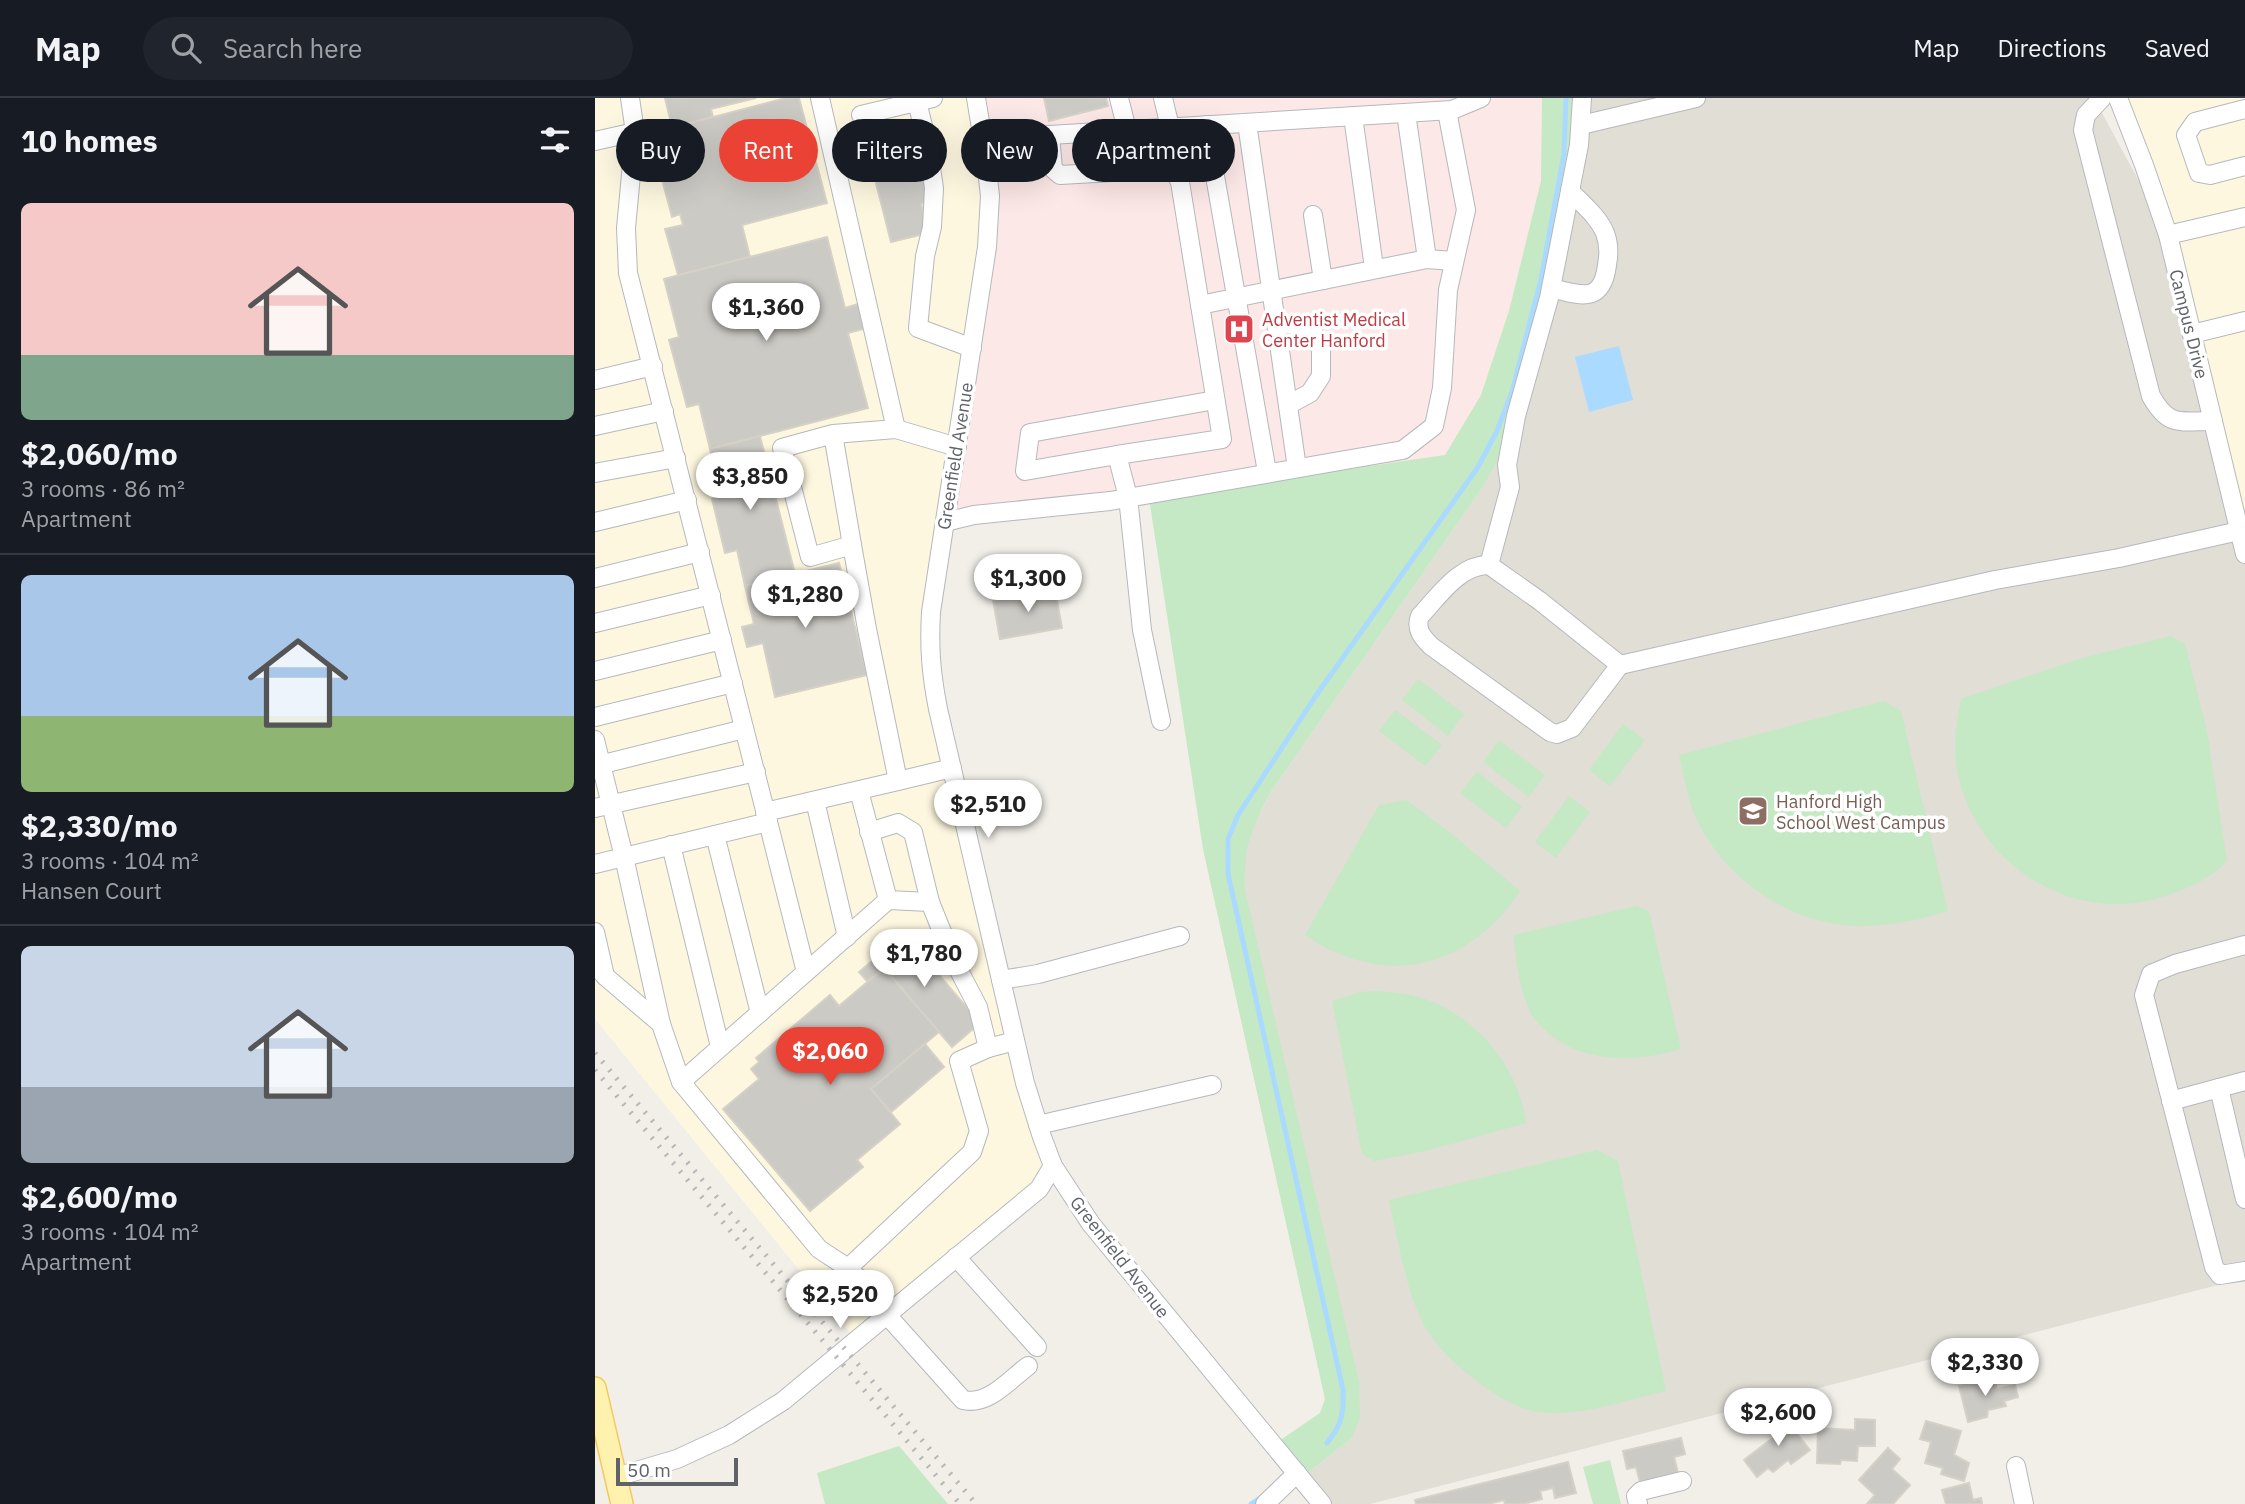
<!DOCTYPE html>
<html lang="en">
<head>
<meta charset="utf-8">
<style>
  body { margin:0; font-family:"IBM Plex Sans",sans-serif; background:#20242c; color:#f1f3f6; height:100vh; display:flex; flex-direction:column; font-size:26px; white-space:nowrap }
  * { box-sizing:border-box; margin:0 }
  p { font-size:23px; color:#9ea1a6 }
  .icon { flex:none; width:38px; height:38px; fill:none; stroke:currentColor; stroke-width:2; stroke-linecap:round; stroke-linejoin:round }
  .map { position:relative; flex:1; overflow:hidden }
  .panel { display:flex; flex-direction:column; background:#171b24; width:595px }
  .panel>* { flex:none }
  .top-card { position:absolute; left:21px; top:21px; width:665px; height:63px; display:flex; gap:14px }
  .scale { position:absolute; left:21px; bottom:18px; width:122px; box-sizing:border-box; padding-left:7px; border:4px solid #5f6368; border-top:0; font-size:19px; line-height:24px; white-space:nowrap; color:#5f6368; -webkit-text-stroke:5px #fff; paint-order:stroke }
  .price { position:absolute; translate:-50% -60px; padding:0 16px; border-radius:24px; background:#fff; color:#222; font-size:23px; line-height:46px; filter:drop-shadow(0 2px 4px #0008) }
  .price::after { content:''; position:absolute; left:50%; top:42px; width:21px; height:16px; margin-left:-10px; background:inherit; clip-path:polygon(0 0,100% 0,50% 100%) }
  .price.on { background:#ea4335; color:#fff }
  ul { padding:0; list-style:none }
  li { display:grid; align-content:center; gap:14px; height:371px; padding:0 21px }
  li+li { border-top:2px solid #363941 }
  li span { display:grid; place-items:center; height:217px; border-radius:10px; color:#555 }
  li>.icon { margin-inline-start:auto }
  span .icon { width:126px; height:126px; fill:#fffc; stroke-width:1 }
  li b { font-size:30px }
  h2 { display:flex; justify-content:space-between; align-items:center; height:84px; padding:0 21px; font-size:30px }
  .tag { padding:0 24px; border-radius:32px; background:#171b24; box-shadow:0 7px 28px #0002; font-size:24px; line-height:63px }
  .tag.on { background:#ea4335; color:#fff }
  header { display:flex; align-items:center; gap:42px; box-sizing:border-box; height:98px; padding:0 35px; background:#171b24; border-bottom:2px solid #363941 }
  header strong { font-size:33px }
  nav { display:flex; gap:38px; margin-inline-start:auto; font-size:24px }
  .search { width:490px; height:63px; background:#20242c; display:flex; align-items:center; gap:18px; box-sizing:border-box; padding:0 24px; border-radius:38px; color:#9ea1a6; font-size:26px }
  main { display:flex; flex:1; min-height:0 }
  .map>svg:first-child { display:block }
  .commercial { fill:#fef7e0 }
  .education { fill:#e1ded6 }
  .medical { fill:#fce8e6 }
  .green { fill:#c5e8c5 }
  .water { fill:#aadaff }
  .lines { fill:none; stroke-linecap:round; stroke-linejoin:round }
  .stream { stroke:#aadaff; stroke-width:5 }
  .building { fill:#cccac5; stroke:#d6d1c6; stroke-width:2 }
  .minor-casing { stroke:#b5b8bc; stroke-width:20 }
  .major-casing { stroke:#f2c960; stroke-width:24 }
  .minor { stroke:#fff; stroke-width:18 }
  .major { stroke:#fff2af; stroke-width:21 }
  .rail { stroke:#b6b7b8; stroke-width:5; stroke-dasharray:2 9; stroke-linecap:butt }
  .labels { text-anchor:middle; dominant-baseline:central; stroke-width:7; stroke-linejoin:round; paint-order:stroke }
  .health-label { font-size:18px; fill:#be3a42; stroke:#fff; text-anchor:start }
  .street-label { font-size:18px; fill:#5f6368; stroke:#fff }
  .education-label { font-size:18px; fill:#785e54; stroke:#fff; text-anchor:start }
</style>
</head>
<body>
<header>
<strong>Map</strong>
<div class="search"><svg class="icon" aria-label="search" viewBox="0 0 24 24"><circle cx="10" cy="10" r="6"/><path d="M15 15l6 6"/></svg>Search here</div>
<nav><a>Map</a><a>Directions</a><a>Saved</a></nav>
</header>
<main>
<section class="panel">
<h2>10 homes<svg class="icon" aria-label="filters" viewBox="0 0 24 24"><path d="M4 7h16M4 17h16"/><circle cx="9" cy="7" r="2"/><circle cx="15" cy="17" r="2"/></svg></h2>
<ul>
<li><span style="background:linear-gradient(#f6c9c9 70%,#7fa58c 0)"><svg class="icon" aria-label="home" viewBox="0 0 24 24"><path d="M3 11l9-7 9 7M6 9v11h12V9"/></svg></span><div><b>$2,060/mo</b><p>3 rooms · 86 m²</p><p>Apartment</p></div></li>
<li><span style="background:linear-gradient(#a9c7e8 65%,#8fb573 0)"><svg class="icon" aria-label="home" viewBox="0 0 24 24"><path d="M3 11l9-7 9 7M6 9v11h12V9"/></svg></span><div><b>$2,330/mo</b><p>3 rooms · 104 m²</p><p>Hansen Court</p></div></li>
<li><span style="background:linear-gradient(#c9d6e8 65%,#9aa5b1 0)"><svg class="icon" aria-label="home" viewBox="0 0 24 24"><path d="M3 11l9-7 9 7M6 9v11h12V9"/></svg></span><div><b>$2,600/mo</b><p>3 rooms · 104 m²</p><p>Apartment</p></div></li>
</ul>
</section>
<div class="map">
<svg width="1650" height="1406" viewBox="0 0 1650 1406">
  <rect width="100%" height="100%" fill="#f1efe8"/>
  <g class="commercial">
    <path d="M 0,0 L 381,0 L 395,98 L 334,548 L 458,1068 L 262,1243 L 0,921 Z"/>
    <path d="M 1529,0 L 1650,0 L 1650,456 Z"/>
  </g>
  <path class="education" d="M 997,0 L 1499,0 L 1573,137 L 1650,456 L 1650,1180 L 775,1406 L 727,1406 L 706,1380 L 757,1340 L 650,792 L 649,761 L 657,731 L 675,695 L 887,390 L 975,141 L 994,46 Z"/>
  <path class="medical" d="M 381,0 L 947,0 L 946,83 L 914,213 L 886,297 L 850,357 L 350,429 L 392,149 Z"/>
  <g class="green">
    <path d="M 947,0 L 997,0 L 994,46 L 975,141 L 927,319 L 887,390 L 675,695 C 655,734 649,748 650,792 L 764,1284 L 765,1320 L 757,1340 L 706,1380 L 678,1347 L 725,1315 L 730,1301 L 608,751 L 554,400 L 850,357 L 886,297 L 914,213 L 946,83 Z"/>
    <path d="M 1576,538 L 1590,546 L 1612,633 L 1632,763 C 1616,781 1590,792 1567,799 C 1474,829 1374,761 1361,665 C 1358,644 1362,622 1366,601 L 1487,560 Z"/>
    <path d="M 823,581 L 869,616 L 853,638 L 807,602 Z"/>
    <path d="M 1289,603 L 1306,613 L 1353,813 C 1315,825 1271,833 1231,824 C 1175,812 1125,771 1101,720 C 1092,700 1089,678 1084,657 Z"/>
    <path d="M 800,612 L 847,647 L 830,668 L 784,633 Z"/>
    <path d="M 1028,626 L 1050,642 L 1015,688 L 994,672 Z"/>
    <path d="M 904,642 L 950,677 L 934,699 L 888,664 Z"/>
    <path d="M 882,674 L 927,709 L 911,730 L 865,695 Z"/>
    <path d="M 974,698 L 995,714 L 961,760 L 940,744 Z"/>
    <path d="M 811,702 L 853,733 L 925,793 C 873,872 788,891 710,837 L 784,707 Z"/>
    <path d="M 1041,808 L 1054,813 L 1086,951 C 1040,965 981,966 946,928 C 942,924 938,920 936,916 C 924,891 921,864 919,837 Z"/>
    <path d="M 783,893 C 795,894 808,895 820,898 C 877,913 924,967 931,1025 L 835,1052 L 779,1063 L 767,1056 L 737,903 L 765,894 Z"/>
    <path d="M 1002,1052 L 1023,1063 L 1071,1293 C 1036,1301 980,1320 945,1314 C 921,1311 902,1298 883,1284 C 861,1267 837,1246 826,1221 C 810,1187 802,1138 794,1102 Z"/>
    <path d="M 304,1348 L 353,1406 L 230,1406 L 222,1375 Z"/>
    <path d="M 1015,1362 L 1026,1406 L 998,1406 L 988,1369 Z"/>
  </g>
  <path class="water" d="M 1024,248 L 1038,302 L 994,314 L 980,259 Z"/>
  <g class="lines">
    <g class="stream">
      <path d="M 732,1345 C 747,1326 749,1316 748,1292 L 633,776 L 633,741 L 643,717 L 720,599 L 883,369 L 902,333 L 917,294 L 946,181 L 969,56 L 971,0"/>
      <path d="M 656,1406 L 668,1398"/>
    </g>
  </g>
  <g class="building">
    <path d="M 70,0 L 161,0 L 116,11 L 118,19 L 77,29 Z"/>
    <path d="M 191,0 L 204,0 L 232,105 L 147,127 L 155,159 L 83,177 L 70,131 L 88,127 L 85,116 L 77,119 L 64,70 L 78,66 L 69,32 Z"/>
    <path d="M 449,0 L 511,0 L 513,8 L 454,23 Z"/>
    <path d="M 321,43 L 336,102 L 326,106 L 333,135 L 296,144 L 273,54 Z"/>
    <path d="M 232,139 L 250,210 L 266,205 L 272,230 L 253,235 L 273,310 L 115,351 L 104,306 L 92,309 L 74,242 L 84,239 L 69,181 Z"/>
    <path d="M 165,338 L 200,476 L 150,488 L 142,452 L 130,455 L 117,401 L 126,398 L 115,351 Z"/>
    <path d="M 244,465 L 272,577 L 180,599 L 168,545 L 152,549 L 147,529 L 159,526 L 150,488 Z"/>
    <path d="M 460,491 L 467,530 L 405,541 L 398,502 Z"/>
    <path d="M 309,836 L 385,925 L 357,949 L 289,870 L 273,884 L 264,874 Z"/>
    <path d="M 289,870 L 344,934 L 276,991 L 305,1026 L 262,1062 L 268,1069 L 215,1113 L 128,1011 L 164,981 L 156,971 L 164,964 L 161,960 L 235,897 L 244,908 Z"/>
    <path d="M 330,946 L 349,969 L 296,1014 L 276,991 Z"/>
    <path d="M 1399,1280 L 1402,1291 L 1420,1287 L 1423,1299 L 1409,1303 L 1411,1308 L 1393,1312 L 1392,1319 L 1373,1324 L 1364,1288 Z"/>
    <path d="M 1187,1317 L 1215,1352 L 1196,1366 L 1193,1362 L 1178,1374 L 1173,1370 L 1162,1379 L 1149,1362 L 1179,1339 L 1171,1329 Z"/>
    <path d="M 1260,1321 L 1280,1322 L 1280,1348 L 1263,1348 L 1262,1363 L 1246,1362 L 1245,1366 L 1222,1365 L 1223,1330 L 1260,1332 Z"/>
    <path d="M 1331,1323 L 1366,1333 L 1359,1357 L 1374,1365 L 1369,1383 L 1346,1376 L 1348,1370 L 1330,1365 L 1336,1344 L 1325,1341 Z"/>
    <path d="M 1086,1340 L 1090,1356 L 1079,1359 L 1083,1375 L 1045,1384 L 1041,1369 L 1032,1371 L 1028,1353 Z"/>
    <path d="M 1293,1350 L 1305,1361 L 1297,1371 L 1315,1387 L 1298,1406 L 1272,1406 L 1280,1397 L 1264,1382 Z"/>
    <path d="M 973,1364 L 981,1395 L 960,1400 L 958,1390 L 945,1393 L 947,1401 L 928,1406 L 910,1406 L 909,1402 L 893,1406 L 821,1406 L 820,1402 Z"/>
    <path d="M 1374,1385 L 1378,1402 L 1386,1400 L 1387,1406 L 1351,1406 L 1347,1392 Z"/>
  </g>
  <g class="lines">
    <g class="minor-casing">
      <g id="minor">
        <path d="M 225,0 L 301,331 L 362,349"/>
        <path d="M 381,0 L 390,54 L 395,98 L 392,149 L 336,514 C 334,550 336,575 343,611 L 430,985 L 447,1039 L 458,1068 L 496,1126 L 727,1406"/>
        <path d="M 524,0 L 532,32"/>
        <path d="M 568,0 L 575,29"/>
        <path d="M 1507,0 L 1491,17 L 1488,32 L 1556,298 C 1574,330 1585,323 1618,323"/>
        <path d="M 1523,0 L 1549,67 L 1573,137 L 1650,456"/>
        <path d="M 322,4 L 332,44 L 339,90 L 337,129 L 330,158 L 323,230 L 377,250"/>
        <path d="M 1650,11 L 1600,24 L 1591,37 L 1604,75 L 1615,77 L 1650,68"/>
        <path d="M 811,15 L 832,161"/>
        <path d="M 266,17 L 338,0"/>
        <path d="M 758,18 L 779,170"/>
        <path d="M 652,25 L 702,370"/>
        <path d="M 611,27 L 672,374"/>
        <path d="M 986,27 L 1101,0"/>
        <path d="M 455,37 L 458,71 L 465,77 L 570,71 L 580,75 L 585,84 L 605,207"/>
        <path d="M 0,43 L 40,34"/>
        <path d="M 389,46 L 416,40 L 455,37 L 857,12 L 886,0"/>
        <path d="M 718,117 L 728,182"/>
        <path d="M 1573,137 L 1650,119"/>
        <path d="M 956,190 C 985,197 1007,207 1012,167 C 1014,156 1014,145 1010,135 C 1003,118 986,105 975,93"/>
        <path d="M 681,223 L 706,229 L 719,236 L 726,252 L 726,278 L 715,295 L 693,307"/>
        <path d="M 1597,236 L 1650,223"/>
        <path d="M 0,282 L 58,268"/>
        <path d="M 0,328 L 69,313"/>
        <path d="M 238,336 L 257,447 L 215,459 L 187,350 L 238,336 L 301,331"/>
        <path d="M 522,357 L 430,373 L 435,335 L 620,302"/>
        <path d="M 0,375 L 81,360"/>
        <path d="M 0,424 L 92,402"/>
        <path d="M 350,424 L 379,417 L 515,403 L 808,352 L 839,328 L 847,290 L 853,192 L 871,112 L 852,13"/>
        <path d="M 257,447 L 272,531 L 303,683 L 357,670"/>
        <path d="M 894,467 L 915,389 L 912,367 L 921,318 L 954,200 L 984,47 L 987,0"/>
        <path d="M 0,480 L 105,454"/>
        <path d="M 0,525 L 116,497"/>
        <path d="M 1025,567 L 945,503 L 894,467 C 865,466 843,499 825,518 C 820,531 827,539 836,548 L 955,634 L 962,636 L 977,630 L 1025,567 L 1400,482 L 1524,460 L 1644,433"/>
        <path d="M 0,573 L 127,542"/>
        <path d="M 0,619 L 138,585"/>
        <path d="M 566,623 L 547,532 L 533,399 L 522,357 L 627,341 L 605,207 L 832,161 L 859,163"/>
        <path d="M 0,642 L 29,759 L 66,926"/>
        <path d="M 0,668 L 149,631"/>
        <path d="M 264,693 L 293,802 L 335,804 L 358,861 L 383,909 L 393,950 L 420,943"/>
        <path d="M 220,703 L 252,839"/>
        <path d="M 0,710 L 161,674"/>
        <path d="M 170,714 L 303,683"/>
        <path d="M 173,724 L 211,874"/>
        <path d="M 274,734 L 303,725 L 318,734 L 335,804"/>
        <path d="M 120,737 L 165,915"/>
        <path d="M 76,747 L 125,949"/>
        <path d="M 0,766 L 173,724 L 33,175 L 31,130 L 40,34 L 35,0"/>
        <path d="M 0,834 L 10,878"/>
        <path d="M 1650,847 L 1580,866 L 1556,876 L 1549,897 L 1619,1169 L 1625,1177 L 1650,1173"/>
        <path d="M 0,867 L 11,879 L 66,926 L 86,984 L 224,1151 L 253,1170"/>
        <path d="M 406,882 L 443,876 L 585,838"/>
        <path d="M 1650,983 L 1624,990 L 1650,1101"/>
        <path d="M 86,984 L 293,802"/>
        <path d="M 1576,1003 L 1624,990"/>
        <path d="M 443,1027 L 617,987"/>
        <path d="M 361,1159 L 442,1249"/>
        <path d="M 296,1213 L 253,1170 L 377,1054 L 384,1033 L 364,963 L 393,950"/>
        <path d="M 292,1217 L 368,1302 C 393,1308 414,1282 433,1268"/>
        <path d="M 1421,1368 L 1429,1406"/>
        <path d="M 21,1379 L 82,1361 L 134,1337 L 188,1303 L 444,1091 L 458,1068"/>
        <path d="M 670,1406 L 702,1375"/>
        <path d="M 1043,1406 L 1041,1398 L 1046,1393 L 1087,1383"/>
      </g>
    </g>
    <g class="major-casing">
      <path id="major" d="M 0,1290 L 27,1406"/>
    </g>
    <use href="#minor" class="minor"/>
    <use href="#major" class="major"/>
    <g class="rail">
      <path d="M 0,955 L 381,1406"/>
      <path d="M 0,972 L 365,1406"/>
    </g>
  </g>
  <defs>
    <g id="hospital-square" transform="scale(1.575)"><rect x="-9" y="-9" width="18" height="18" rx="4" fill="#e0444e" stroke="#fff"/><path d="M-5-5h3v3.5h4V-5h3V5h-3V1.5h-4V5h-3Z" fill="#fff"/></g>
    <g id="school-square" transform="scale(1.575)"><rect x="-9" y="-9" width="18" height="18" rx="4" fill="#8d6e63" stroke="#fff"/><path d="M0-5L7-2L0 1L-7-2ZM-4 1L0 2.5L4 1V4Q0 6-4 4Z" fill="#fff"/></g>
  </defs>
  <g fill-rule="evenodd">
    <use href="#hospital-square" x="644" y="231"/>
    <use href="#school-square" x="1158" y="713"/>
  </g>
  <g class="labels">
    <g class="health-label">
      <text x="667" y="221">Adventist Medical<tspan x="667" dy="21">Center Hanford</tspan></text>
    </g>
    <g class="street-label">
      <text transform="translate(1594 226) rotate(76)">Campus Drive</text>
      <text transform="translate(360 358) rotate(-81)">Greenfield Avenue</text>
      <text transform="translate(525 1159) rotate(52)">Greenfield Avenue</text>
    </g>
    <g class="education-label">
      <text x="1181" y="703">Hanford High<tspan x="1181" dy="21">School West Campus</tspan></text>
    </g>
  </g>
</svg>
<div class="scale">50 m</div>
<b class="price" style="left:171px;top:245px">$1,360</b>
<b class="price" style="left:155px;top:414px">$3,850</b>
<b class="price" style="left:433px;top:516px">$1,300</b>
<b class="price" style="left:210px;top:532px">$1,280</b>
<b class="price" style="left:393px;top:742px">$2,510</b>
<b class="price" style="left:329px;top:891px">$1,780</b>
<b class="price on" style="left:235px;top:989px">$2,060</b>
<b class="price" style="left:245px;top:1232px">$2,520</b>
<b class="price" style="left:1390px;top:1300px">$2,330</b>
<b class="price" style="left:1183px;top:1350px">$2,600</b>
<div class="top-card">
<a class="tag">Buy</a>
<a class="tag on">Rent</a>
<a class="tag">Filters</a>
<a class="tag">New</a>
<a class="tag">Apartment</a>
</div>
</div>
</main>
</body>
</html>
